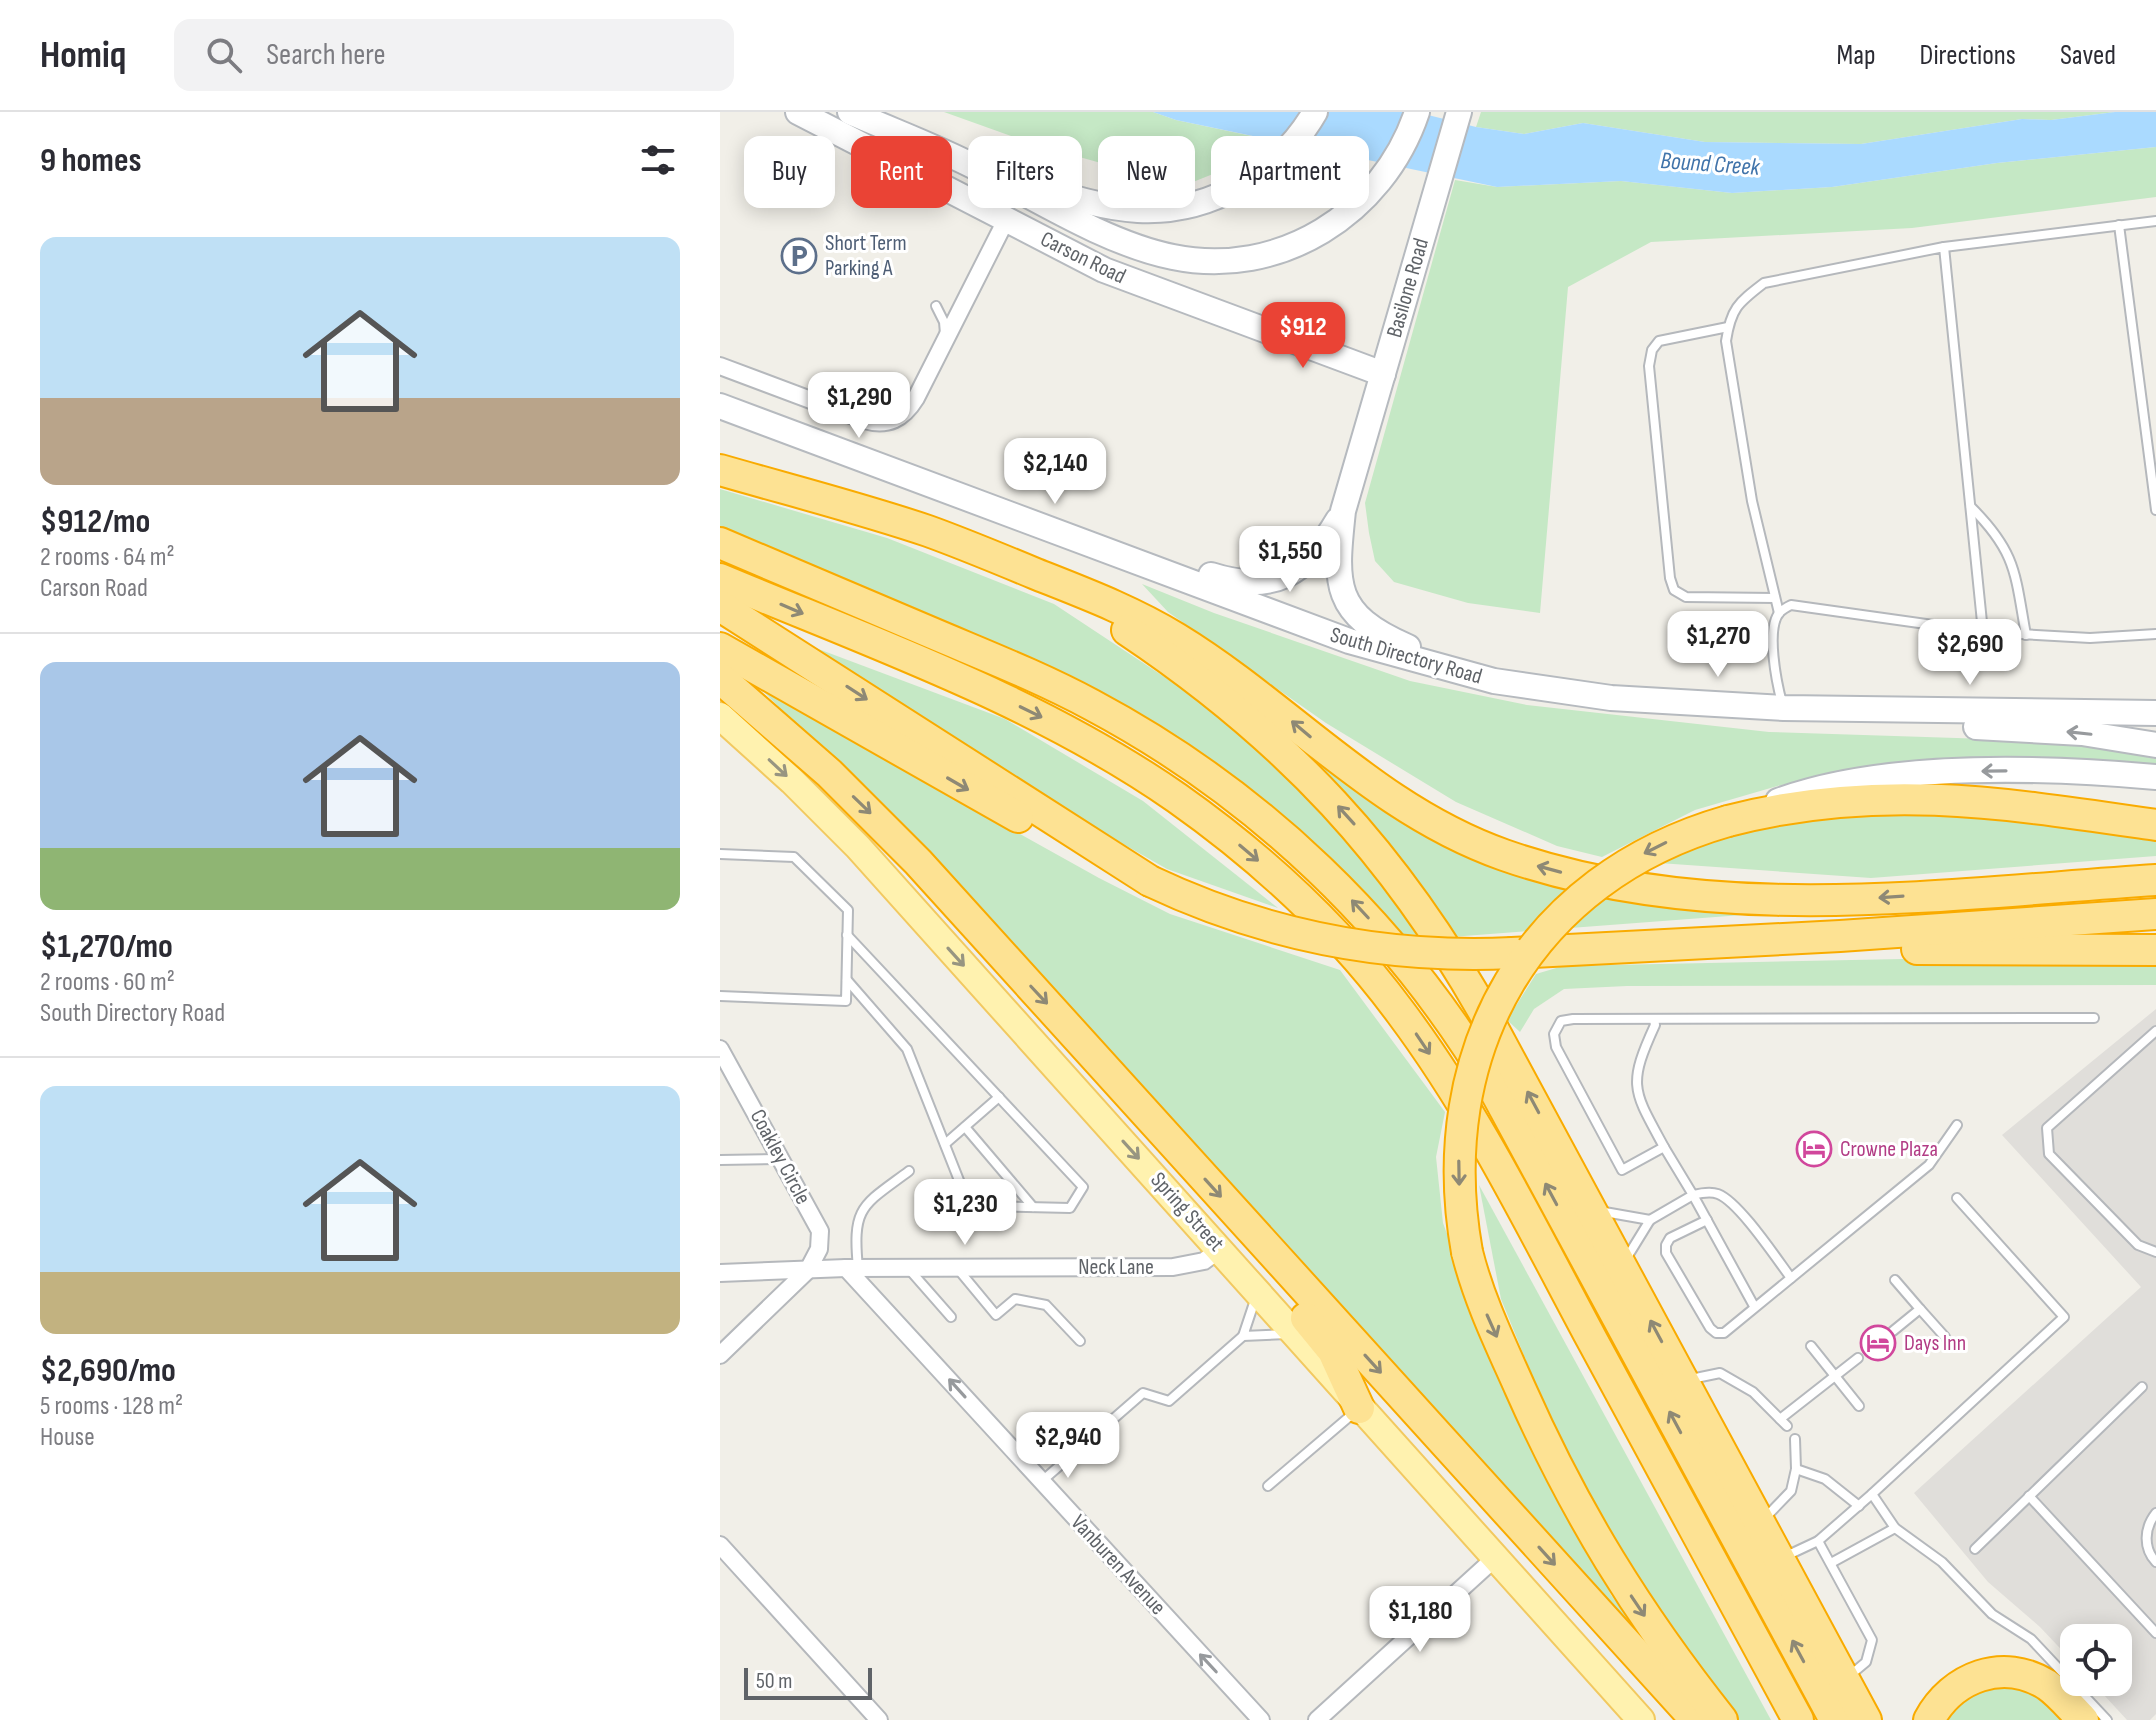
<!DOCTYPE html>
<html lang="en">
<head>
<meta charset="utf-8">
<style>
  body { margin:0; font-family:"Sofia Sans Condensed",sans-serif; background:#f2f2f3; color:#2b2b33; height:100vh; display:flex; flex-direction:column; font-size:30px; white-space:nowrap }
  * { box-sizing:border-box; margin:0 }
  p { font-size:26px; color:#7c7c81 }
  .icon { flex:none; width:44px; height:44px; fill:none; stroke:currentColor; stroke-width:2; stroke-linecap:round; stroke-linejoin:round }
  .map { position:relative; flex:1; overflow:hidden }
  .side { display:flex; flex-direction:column; background:#fff; width:720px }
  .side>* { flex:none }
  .hud { position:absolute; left:24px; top:24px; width:760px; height:72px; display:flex; gap:16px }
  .tools { position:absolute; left:1340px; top:1512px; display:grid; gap:16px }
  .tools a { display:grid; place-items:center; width:72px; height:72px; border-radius:16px; background:#fff; box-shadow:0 4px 20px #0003; font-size:40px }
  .scale { position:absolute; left:24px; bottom:20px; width:128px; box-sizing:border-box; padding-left:8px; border:4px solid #5f6368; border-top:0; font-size:22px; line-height:28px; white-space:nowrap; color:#5f6368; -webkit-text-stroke:6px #fff; paint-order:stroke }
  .price { position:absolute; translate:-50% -68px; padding:0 18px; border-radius:16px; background:#fff; color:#222; font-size:26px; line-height:52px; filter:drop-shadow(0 2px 4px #0008) }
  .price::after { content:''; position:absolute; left:50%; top:48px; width:24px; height:18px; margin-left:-12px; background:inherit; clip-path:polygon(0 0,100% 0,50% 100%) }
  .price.current { background:#ea4335; color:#fff }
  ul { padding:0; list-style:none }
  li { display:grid; align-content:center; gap:16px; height:424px; padding:0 40px }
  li+li { border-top:2px solid #e1e1e2 }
  li span { display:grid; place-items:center; height:248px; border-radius:16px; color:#555 }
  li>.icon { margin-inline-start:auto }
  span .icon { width:144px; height:144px; fill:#fffc; stroke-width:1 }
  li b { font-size:34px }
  h2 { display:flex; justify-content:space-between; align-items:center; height:96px; padding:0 40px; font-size:34px }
  .chip { padding:0 28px; border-radius:16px; background:#fff; box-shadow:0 4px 20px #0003; font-size:28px; line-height:72px }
  .chip.current { background:#ea4335; color:#fff }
  header { display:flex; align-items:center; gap:48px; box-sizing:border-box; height:112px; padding:0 40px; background:#fff; border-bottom:2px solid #e1e1e2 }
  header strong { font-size:38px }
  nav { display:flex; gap:44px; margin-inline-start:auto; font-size:28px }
  .search { width:560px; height:72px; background:#f2f2f3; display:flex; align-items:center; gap:20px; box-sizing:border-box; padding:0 28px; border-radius:16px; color:#7c7c81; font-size:30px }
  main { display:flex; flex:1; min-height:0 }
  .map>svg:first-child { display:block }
  .industrial { fill:#e0deda }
  .green { fill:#c5e8c5 }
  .water { fill:#aadaff }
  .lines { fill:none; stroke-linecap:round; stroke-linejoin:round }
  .lane-casing { stroke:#b5b8bc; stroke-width:12 }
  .street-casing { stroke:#b5b8bc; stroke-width:20 }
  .secondary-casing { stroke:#b6babf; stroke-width:28 }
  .primary-casing { stroke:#f2c960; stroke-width:30 }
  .highway-casing { stroke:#f9ab00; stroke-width:34 }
  .lane { stroke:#fff; stroke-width:8 }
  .street { stroke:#fff; stroke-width:16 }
  .secondary { stroke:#fff; stroke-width:24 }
  .primary { stroke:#fff2af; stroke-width:26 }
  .highway { stroke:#fde293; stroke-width:30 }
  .highway-bridge-casing { stroke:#f9ab00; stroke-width:34; stroke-linecap:butt }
  .highway-bridge { stroke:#fde293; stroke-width:30 }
  .oneway { stroke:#8e8975 }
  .oneway2 { stroke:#979a9d }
  .oneway3 { stroke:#979581 }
  .labels { text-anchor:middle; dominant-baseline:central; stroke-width:6; stroke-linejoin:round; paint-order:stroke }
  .service-label { font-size:22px; fill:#4e5e75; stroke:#fff; text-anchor:start }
  .street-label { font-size:22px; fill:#5f6368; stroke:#fff }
  .hotel-label { font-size:22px; fill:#b23c85; stroke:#fff; text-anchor:start }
  .water-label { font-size:24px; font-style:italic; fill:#4174aa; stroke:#fff }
</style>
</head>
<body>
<header>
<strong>Homiq</strong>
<div class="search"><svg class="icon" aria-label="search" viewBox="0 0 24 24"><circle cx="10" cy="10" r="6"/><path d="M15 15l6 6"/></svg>Search here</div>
<nav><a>Map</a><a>Directions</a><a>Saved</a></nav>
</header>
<main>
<section class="side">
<h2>9 homes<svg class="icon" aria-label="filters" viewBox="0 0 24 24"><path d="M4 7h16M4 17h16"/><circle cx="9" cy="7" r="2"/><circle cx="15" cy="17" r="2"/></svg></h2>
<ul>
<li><span style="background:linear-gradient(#bfe0f5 65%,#b9a48a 0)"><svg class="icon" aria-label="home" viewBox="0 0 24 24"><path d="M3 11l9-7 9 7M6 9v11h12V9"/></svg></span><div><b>$912/mo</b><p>2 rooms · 64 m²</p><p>Carson Road</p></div></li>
<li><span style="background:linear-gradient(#a9c7e8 75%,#8fb573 0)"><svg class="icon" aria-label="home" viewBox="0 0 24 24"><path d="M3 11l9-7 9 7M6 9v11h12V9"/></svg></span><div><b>$1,270/mo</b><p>2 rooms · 60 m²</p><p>South Directory Road</p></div></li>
<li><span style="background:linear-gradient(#bfe0f5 75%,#c2b280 0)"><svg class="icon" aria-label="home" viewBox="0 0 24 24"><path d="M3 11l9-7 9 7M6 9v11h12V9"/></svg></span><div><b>$2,690/mo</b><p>5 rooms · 128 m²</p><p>House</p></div></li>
</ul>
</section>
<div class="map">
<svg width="1436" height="1608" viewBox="0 0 1436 1608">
  <rect width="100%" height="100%" fill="#f1efe8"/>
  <path class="industrial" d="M 1436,897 L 1436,1602 L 1430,1608 L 1407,1608 L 1372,1570 L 1398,1570 L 1398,1526 L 1354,1526 L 1354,1551 L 1320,1515 L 1268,1470 L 1194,1381 L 1421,1175 L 1282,1023 Z"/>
  <g class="green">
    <path d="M 224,0 L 433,0 L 456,8 L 546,27 L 528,44 L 503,58 L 463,74 L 313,32 Z"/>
    <path d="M 761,0 L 1395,0 L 1331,8 L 1302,7 L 1141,32 L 985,30 L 863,11 L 804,22 L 756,15 Z"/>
    <path d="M 1436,35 L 1436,85 L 1192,116 L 931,130 L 848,175 L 820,501 L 748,491 L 674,470 L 655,449 L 649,421 L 645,391 L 735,68 L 777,75 L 901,69 L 1012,81 L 1112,75 L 1277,51 Z"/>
    <path d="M 0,377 L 167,426 L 334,492 L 502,603 L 608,699 L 701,823 L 674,822 L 479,644 L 0,417 Z"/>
    <path d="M 422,472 L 494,501 L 690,569 L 807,593 L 1049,620 L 1358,630 L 1436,647 L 1436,652 L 1247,648 L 1152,657 L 1061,673 L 975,698 L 882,745 L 837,734 L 736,690 L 606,611 L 448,500 Z"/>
    <path d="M 77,529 L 285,607 L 423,689 L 558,796 L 447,757 L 282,663 Z"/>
    <path d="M 43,579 L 379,766 L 450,802 L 620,858 L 725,1000 L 716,1045 L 723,1111 L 766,1229 L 891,1483 L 956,1570 L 233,770 Z"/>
    <path d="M 586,639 L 688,715 L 803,763 L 894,786 L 1022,803 L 731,825 L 705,781 Z"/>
    <path d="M 1165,697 L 1250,701 L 1436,729 L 1436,744 L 1151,766 L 939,751 L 983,730 L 1056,708 Z"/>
    <path d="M 1181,847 L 1436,847 L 1436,873 L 907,874 L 844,877 L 814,897 L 800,920 L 787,908 L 816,862 L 843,854 Z"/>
    <path d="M 759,1073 L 1051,1608 L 1017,1608 L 859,1379 L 781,1187 Z"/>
    <path d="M 1270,1572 L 1306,1574 L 1346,1608 L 1221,1608 L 1233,1590 Z"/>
  </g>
  <path class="water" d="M 433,0 L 696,0 L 756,15 L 804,22 L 863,11 L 985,30 L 1141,32 L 1302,7 L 1331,8 L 1395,0 L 1436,0 L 1436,35 L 1277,51 L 1112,75 L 1012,81 L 901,69 L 777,75 L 456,8 Z"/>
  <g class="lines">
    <g class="lane-casing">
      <g id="lane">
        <path d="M 1399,113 L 1436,398"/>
        <path d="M 1224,135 L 1436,109"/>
        <path d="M 216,194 L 224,210 L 225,222"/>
        <path d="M 1008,215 L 939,229 L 932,238 L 929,254 L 950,466 L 954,478 L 966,485 L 1055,486"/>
        <path d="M 1251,395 C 1297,441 1295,462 1306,523"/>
        <path d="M 1059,501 L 1032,389 L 1006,229 C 1011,196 1018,191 1044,171 L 1224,135 L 1263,520"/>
        <path d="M 1062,591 C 1057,572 1045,516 1060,500 C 1063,497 1067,495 1071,493 L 1263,520 L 1370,526 L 1436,522"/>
        <path d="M 0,742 L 74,745 L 128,798 L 126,889 L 0,884"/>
        <path d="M 127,868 L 187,937 L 244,1081 L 260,1094 L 350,1096 L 363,1075 L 127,823"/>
        <path d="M 934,907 L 935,913 C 907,974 913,978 944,1035"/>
        <path d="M 1436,919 L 1327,1016 L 1329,1042 L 1418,1133 L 1436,1140"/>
        <path d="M 245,1015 L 313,1095"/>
        <path d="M 225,1032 L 279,985"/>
        <path d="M 0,1048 L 59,1047"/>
        <path d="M 879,1099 L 930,1108 L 906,1147"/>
        <path d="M 930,1108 L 973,1083 L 944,1035 L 902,1058 L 836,935 L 834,922 L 841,909 L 853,907 L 1374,906"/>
        <path d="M 987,1108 L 950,1126 L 946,1133 L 946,1141 L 990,1216 L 996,1221 L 1004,1221 L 1209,1053 L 1237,1013"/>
        <path d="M 138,1156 C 132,1094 142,1094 189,1059"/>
        <path d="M 188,1156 L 231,1205"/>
        <path d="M 237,1156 L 276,1203 L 295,1187 L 326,1193 L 360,1229"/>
        <path d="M 536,1185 L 523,1224 L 567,1222"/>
        <path d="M 1034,1194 L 973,1083 C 981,1081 990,1079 998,1082 C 1019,1090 1056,1146 1071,1166"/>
        <path d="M 1200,1197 L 1225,1225"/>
        <path d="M 1173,1219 L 1200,1197 L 1175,1168"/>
        <path d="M 1091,1234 L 1139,1294"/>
        <path d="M 971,1267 L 1000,1261 L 1033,1280 L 1067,1314"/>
        <path d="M 1060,1307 L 1138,1246"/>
        <path d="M 1076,1357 L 1105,1367 L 1139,1394"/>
        <path d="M 322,1369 L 423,1281 L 449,1289 L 523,1224"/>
        <path d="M 548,1374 L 636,1299"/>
        <path d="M 1152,1382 L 1344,1205 L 1237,1086"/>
        <path d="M 1309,1384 L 1436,1521"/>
        <path d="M 1436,1401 C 1424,1416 1423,1436 1436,1450"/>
        <path d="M 1043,1408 L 1071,1379 L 1076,1357 L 1075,1327"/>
        <path d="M 1175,1416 L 1222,1450 L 1272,1502 L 1311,1527 L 1387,1608"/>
        <path d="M 1098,1429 L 1152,1382 L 1175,1416 L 1111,1451"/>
        <path d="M 1255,1437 L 1422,1275"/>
        <path d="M 1066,1444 L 1098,1429 L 1152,1528 L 1146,1550 L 1128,1565"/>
      </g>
    </g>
    <g class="street-casing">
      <g id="street">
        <path d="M 0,254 L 144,308 C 168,315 183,307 196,286 L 286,108"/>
        <path d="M 0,937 L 100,1119 L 99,1137 L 88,1158 L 0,1243"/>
        <path d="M 126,1156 L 541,1608"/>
        <path d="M 0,1161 L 126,1156 L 453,1155 L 484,1149 L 500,1137"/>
        <path d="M 0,1433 L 159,1608"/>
        <path d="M 597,1608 L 775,1446"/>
      </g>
    </g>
    <g class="secondary-casing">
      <g id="secondary">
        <path d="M 78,0 L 384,158 L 663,262"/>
        <path d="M 130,0 C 173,19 217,35 259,57 C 317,87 388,132 453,145 C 559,167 663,102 697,0"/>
        <path d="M 321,76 C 353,86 385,96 418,98 C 489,102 560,61 595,0"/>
        <path d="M 0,294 L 629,529 L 774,569 L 891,586 L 1064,596 L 1436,601"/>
        <path d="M 491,463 C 553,483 587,461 618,408"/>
        <path d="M 688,535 C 612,502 615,473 623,399 L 739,0"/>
        <path d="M 1256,615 L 1362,621 L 1436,633"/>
        <path d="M 1058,689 C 1164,650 1323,655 1436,665"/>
      </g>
    </g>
    <g class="primary-casing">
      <path id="primary" d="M 0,604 L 72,669 L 138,735 L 921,1608"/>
    </g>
    <g class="highway-casing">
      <g id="highway">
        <path d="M 0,358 C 69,378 140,396 208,419 C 244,432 280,447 316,462 C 364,481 412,499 456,526 C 569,595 656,698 784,743 C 992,816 1221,782 1436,768"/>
        <path d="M 0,431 C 71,461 141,491 212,521 C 266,544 320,565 372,593 C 539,682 677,814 774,977 L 1115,1608"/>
        <path d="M 0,467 C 155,532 318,589 457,686 C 542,746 619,817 681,901 C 756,1001 812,1116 871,1226 C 940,1353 1009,1481 1078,1608"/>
        <path d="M 0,494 L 430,769"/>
        <path d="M 407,518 C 567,625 677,743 770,911 L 1146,1608"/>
        <path d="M 0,536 L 298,705"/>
        <path d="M 0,566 L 109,661 L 198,750 L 976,1608"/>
        <path d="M 1008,709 C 1158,670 1286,691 1436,713"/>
        <path d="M 1197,837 L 1436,838"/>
        <path d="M 792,841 L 1120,824 L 1436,802"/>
        <path d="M 747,1140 C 759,1188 780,1231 800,1276 C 855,1400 917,1501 1002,1608"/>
        <path d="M 586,1206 L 613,1239 L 639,1296"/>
        <path d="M 1209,1608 C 1232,1565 1283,1545 1327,1573 C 1340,1582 1351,1596 1363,1608"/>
      </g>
    </g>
    <use href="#lane" class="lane"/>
    <use href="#street" class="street"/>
    <use href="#secondary" class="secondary"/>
    <use href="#primary" class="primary"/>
    <use href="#highway" class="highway"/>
    <g class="highway-bridge-casing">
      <g id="highway-bridge">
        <path d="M 430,769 C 544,823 665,847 792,841"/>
        <path d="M 747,1140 C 711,939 809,766 1008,709"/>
      </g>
    </g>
    <use href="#highway-bridge" class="highway-bridge"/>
  </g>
  <defs><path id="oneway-shaft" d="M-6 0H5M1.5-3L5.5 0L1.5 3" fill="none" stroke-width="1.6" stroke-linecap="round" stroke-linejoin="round" transform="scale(2)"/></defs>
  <g class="oneway">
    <use href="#oneway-shaft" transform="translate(72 497) rotate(23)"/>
    <use href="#oneway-shaft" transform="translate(137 581) rotate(33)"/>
    <use href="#oneway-shaft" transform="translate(311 600) rotate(26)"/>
    <use href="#oneway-shaft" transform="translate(581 617) rotate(-140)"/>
    <use href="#oneway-shaft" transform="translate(238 672) rotate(30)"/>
    <use href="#oneway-shaft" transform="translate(142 693) rotate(44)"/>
    <use href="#oneway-shaft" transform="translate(626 703) rotate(-132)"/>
    <use href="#oneway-shaft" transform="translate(935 736) rotate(153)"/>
    <use href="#oneway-shaft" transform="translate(529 741) rotate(40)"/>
    <use href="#oneway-shaft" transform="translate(829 757) rotate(-165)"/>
    <use href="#oneway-shaft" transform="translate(1171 785) rotate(176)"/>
    <use href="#oneway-shaft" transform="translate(640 797) rotate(-133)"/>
    <use href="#oneway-shaft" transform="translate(319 883) rotate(47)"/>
    <use href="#oneway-shaft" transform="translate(703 932) rotate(56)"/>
    <use href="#oneway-shaft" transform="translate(813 990) rotate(-118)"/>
    <use href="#oneway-shaft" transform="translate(739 1061) rotate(89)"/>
    <use href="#oneway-shaft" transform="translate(493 1076) rotate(48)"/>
    <use href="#oneway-shaft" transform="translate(831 1082) rotate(-118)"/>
    <use href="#oneway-shaft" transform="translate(772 1214) rotate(66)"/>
    <use href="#oneway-shaft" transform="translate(936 1219) rotate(-118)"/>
    <use href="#oneway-shaft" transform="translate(653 1252) rotate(48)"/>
    <use href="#oneway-shaft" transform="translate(955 1310) rotate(-118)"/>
    <use href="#oneway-shaft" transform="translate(827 1444) rotate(48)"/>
    <use href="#oneway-shaft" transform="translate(918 1494) rotate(56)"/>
    <use href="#oneway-shaft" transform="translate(1078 1539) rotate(-118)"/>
  </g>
  <g class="oneway2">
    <use href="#oneway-shaft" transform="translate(1359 621) rotate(-174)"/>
    <use href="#oneway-shaft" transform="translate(1274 659) rotate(179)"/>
    <use href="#oneway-shaft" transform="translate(237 1276) rotate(-132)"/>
    <use href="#oneway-shaft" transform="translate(488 1551) rotate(-133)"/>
  </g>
  <g class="oneway3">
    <use href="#oneway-shaft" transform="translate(58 656) rotate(43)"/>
    <use href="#oneway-shaft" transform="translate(236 845) rotate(48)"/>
    <use href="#oneway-shaft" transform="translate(411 1038) rotate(48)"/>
  </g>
  <defs>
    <g id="parking-ring" transform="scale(1.8)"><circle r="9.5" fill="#fff" stroke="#5c6f8a" stroke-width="1.5"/><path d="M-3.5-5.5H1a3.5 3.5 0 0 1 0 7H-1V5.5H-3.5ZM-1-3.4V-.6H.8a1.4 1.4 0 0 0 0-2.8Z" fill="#5c6f8a"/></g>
    <g id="hotel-ring" transform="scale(1.8)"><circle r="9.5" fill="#fff" stroke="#d1479c" stroke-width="1.5"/><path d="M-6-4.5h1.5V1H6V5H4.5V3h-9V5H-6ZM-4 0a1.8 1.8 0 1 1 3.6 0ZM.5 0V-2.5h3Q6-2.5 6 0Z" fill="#d1479c"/></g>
  </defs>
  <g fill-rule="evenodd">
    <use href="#parking-ring" x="79" y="144"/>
    <use href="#hotel-ring" x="1094" y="1037"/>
    <use href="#hotel-ring" x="1158" y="1231"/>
  </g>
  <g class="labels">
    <g class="service-label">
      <text x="105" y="131">Short Term<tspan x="105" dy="25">Parking A</tspan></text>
    </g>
    <g class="street-label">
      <text transform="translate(363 146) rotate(26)">Carson Road</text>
      <text transform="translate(688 176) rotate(-74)">Basilone Road</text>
      <text transform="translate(686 544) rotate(16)">South Directory Road</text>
      <text transform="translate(60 1045) rotate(62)">Coakley Circle</text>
      <text transform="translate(467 1100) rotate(48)">Spring Street</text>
      <text x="396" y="1155">Neck Lane</text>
      <text transform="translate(398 1453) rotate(47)">Vanburen Avenue</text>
    </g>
    <g class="hotel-label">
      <text x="1120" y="1037">Crowne Plaza</text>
      <text x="1184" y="1231">Days Inn</text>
    </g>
    <g class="water-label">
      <text transform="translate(990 52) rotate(4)">Bound Creek</text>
    </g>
  </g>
</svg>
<div class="tools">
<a><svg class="icon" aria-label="locate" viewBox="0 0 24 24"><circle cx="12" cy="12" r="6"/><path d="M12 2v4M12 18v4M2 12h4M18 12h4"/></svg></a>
</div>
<div class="scale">50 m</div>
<b class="price current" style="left:583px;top:258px">$912</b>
<b class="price" style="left:139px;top:328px">$1,290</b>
<b class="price" style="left:335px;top:394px">$2,140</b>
<b class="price" style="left:570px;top:482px">$1,550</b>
<b class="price" style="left:998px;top:567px">$1,270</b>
<b class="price" style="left:1250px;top:575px">$2,690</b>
<b class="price" style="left:245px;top:1135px">$1,230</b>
<b class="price" style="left:348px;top:1368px">$2,940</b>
<b class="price" style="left:700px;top:1542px">$1,180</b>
<div class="hud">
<a class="chip">Buy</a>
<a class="chip current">Rent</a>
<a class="chip">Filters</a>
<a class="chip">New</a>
<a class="chip">Apartment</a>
</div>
</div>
</main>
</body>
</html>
